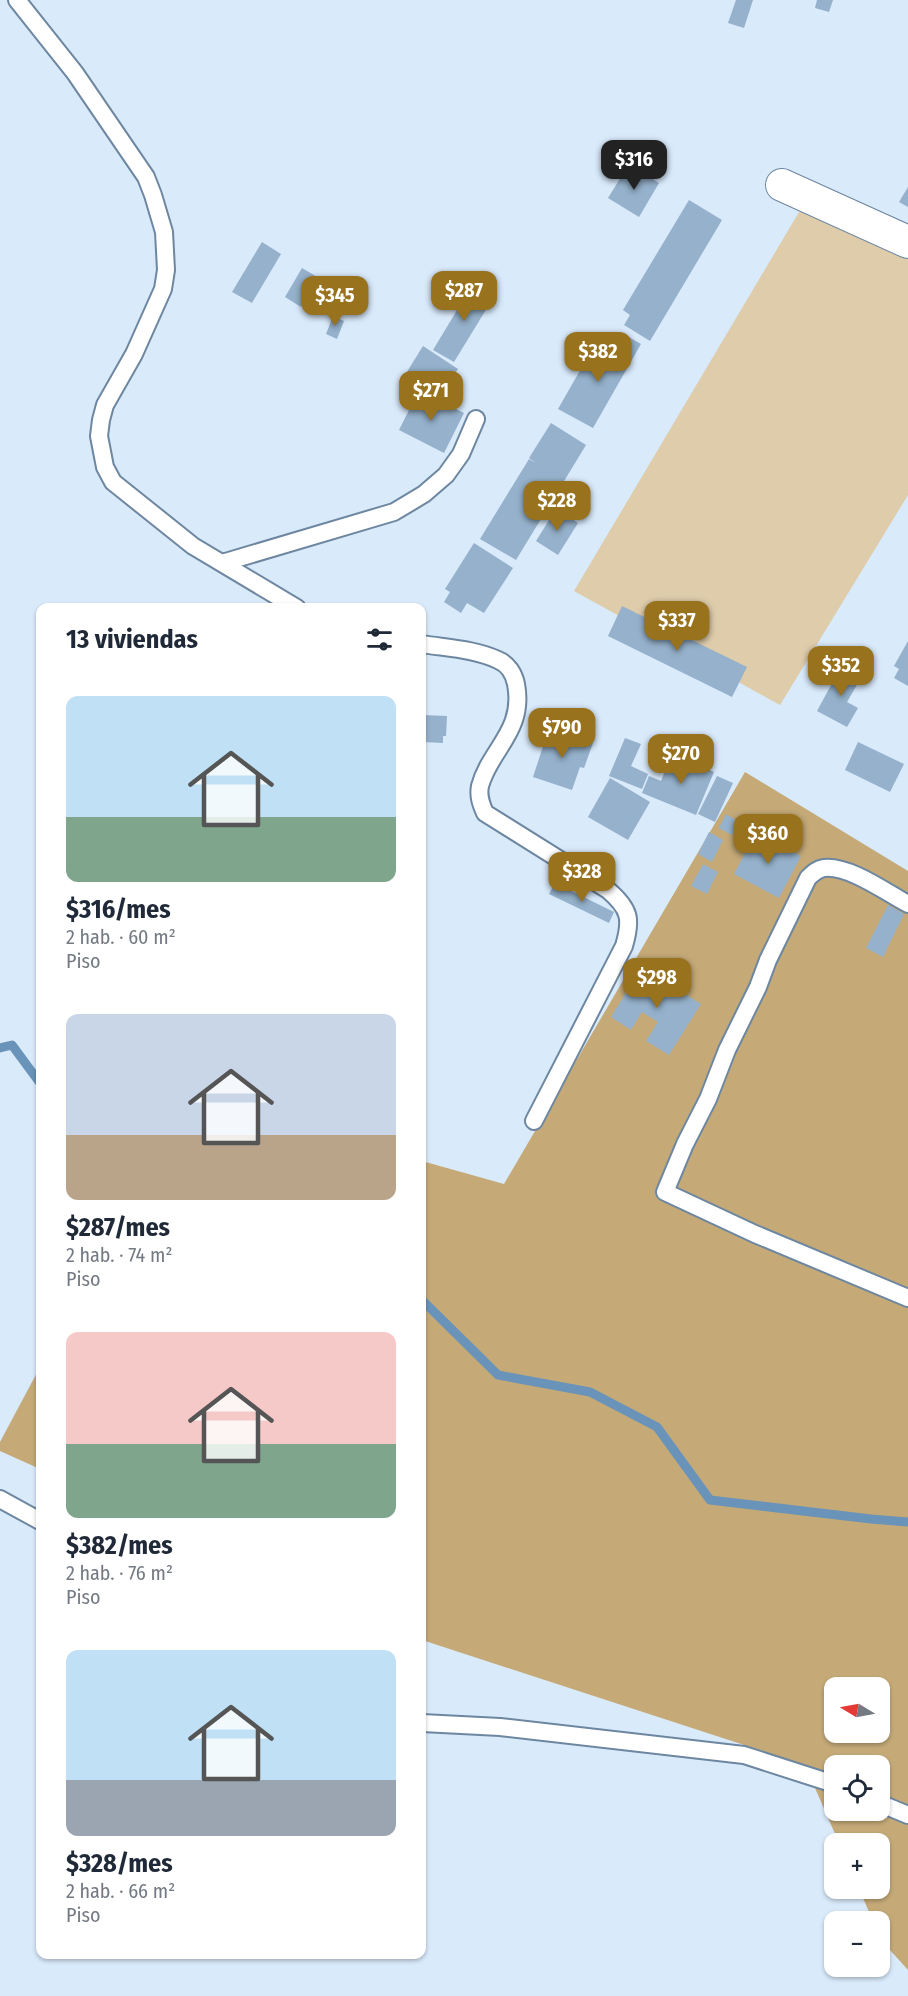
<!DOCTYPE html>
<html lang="es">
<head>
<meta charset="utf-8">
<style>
  body { margin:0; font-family:"Fira Sans Condensed",sans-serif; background:#f6f6f7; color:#1f2937; height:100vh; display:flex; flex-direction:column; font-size:22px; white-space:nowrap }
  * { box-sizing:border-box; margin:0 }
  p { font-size:20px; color:#747a83 }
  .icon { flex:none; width:33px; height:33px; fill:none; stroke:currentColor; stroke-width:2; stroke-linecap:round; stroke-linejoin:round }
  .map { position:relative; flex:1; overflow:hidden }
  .drawer { position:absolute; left:36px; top:603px; width:390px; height:1356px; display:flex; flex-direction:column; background:#fff; border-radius:12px; box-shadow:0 2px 4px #0004 }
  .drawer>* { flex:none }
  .needle { width:39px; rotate:280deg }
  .controls { position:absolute; left:824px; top:1677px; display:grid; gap:12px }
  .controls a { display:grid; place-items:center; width:66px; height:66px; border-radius:12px; background:#fff; box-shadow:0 2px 4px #0004; font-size:30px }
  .price { position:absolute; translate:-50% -51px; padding:0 14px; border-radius:12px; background:#98721d; color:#fff; font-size:20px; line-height:39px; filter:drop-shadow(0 2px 3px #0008) }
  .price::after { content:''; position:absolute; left:50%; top:36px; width:18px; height:14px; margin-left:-9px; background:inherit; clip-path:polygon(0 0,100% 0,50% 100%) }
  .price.selected { background:#222; color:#fff }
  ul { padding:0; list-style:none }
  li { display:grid; align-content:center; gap:12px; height:318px; padding:0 30px }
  li span { display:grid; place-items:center; height:186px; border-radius:12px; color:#555 }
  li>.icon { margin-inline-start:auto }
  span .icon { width:108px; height:108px; fill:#fffc; stroke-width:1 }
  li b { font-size:26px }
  h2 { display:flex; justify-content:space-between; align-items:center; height:72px; padding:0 30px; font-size:26px }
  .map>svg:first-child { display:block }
  .green { fill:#deccab }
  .forest { fill:#c5aa78; fill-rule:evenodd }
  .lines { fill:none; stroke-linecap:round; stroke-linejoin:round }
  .stream { stroke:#6993b9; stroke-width:9 }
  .building { fill:#95b1cb }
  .lane-casing { stroke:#6d87a0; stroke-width:20 }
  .street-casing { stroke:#6d87a0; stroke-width:34 }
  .lane { stroke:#fff; stroke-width:16 }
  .street { stroke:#fff; stroke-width:32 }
</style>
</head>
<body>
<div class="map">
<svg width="908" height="1996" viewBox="0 0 908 1996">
  <rect width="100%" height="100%" fill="#d9eafb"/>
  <path class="green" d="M 805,202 L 908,257 L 908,495 L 780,705 L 574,591 Z"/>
  <g class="forest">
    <path d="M 745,772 L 908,871 L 908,1970 L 880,1939 L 879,1922 L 873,1921 L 859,1889 L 879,1888 L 879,1844 L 839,1843 L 805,1765 L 422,1640 L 422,1161 L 504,1184 ZM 834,1688 L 879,1688 L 879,1732 L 834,1732 ZM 834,1766 L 879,1766 L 879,1810 L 834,1810 Z"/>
    <path d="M 40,1367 L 40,1469 L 0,1451 L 0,1442 Z"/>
  </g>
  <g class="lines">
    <g class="stream">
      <path d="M 0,1048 L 12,1045 L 40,1083"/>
      <path d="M 422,1300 L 498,1375 L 590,1392 L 657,1427 L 710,1500 L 871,1519 L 908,1522"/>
    </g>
  </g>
  <g class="building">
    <path d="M 736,0 L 753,0 L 744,28 L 728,23 Z"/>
    <path d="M 817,0 L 833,0 L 829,12 L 815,8 Z"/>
    <path d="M 629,164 L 659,183 L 639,217 L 608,198 Z"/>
    <path d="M 908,187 L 908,207 L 899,202 Z"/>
    <path d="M 689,200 L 722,220 L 650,341 L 624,325 L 630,315 L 623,310 Z"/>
    <path d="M 262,242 L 281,254 L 252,303 L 232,292 Z"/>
    <path d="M 302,268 L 319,278 L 301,307 L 285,297 Z"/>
    <path d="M 474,282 L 495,295 L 454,362 L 433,350 Z"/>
    <path d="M 333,316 L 344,321 L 337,339 L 326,334 Z"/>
    <path d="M 627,336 L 641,344 L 593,428 L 558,409 L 594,346 L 615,358 Z"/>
    <path d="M 423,346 L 458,369 L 440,397 L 405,375 Z"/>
    <path d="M 419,390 L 464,413 L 444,453 L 399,430 Z"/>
    <path d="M 551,423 L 586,445 L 516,560 L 480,539 L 529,459 L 536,463 L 529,458 Z"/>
    <path d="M 556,509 L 578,523 L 558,555 L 536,541 Z"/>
    <path d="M 474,543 L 513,568 L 484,613 L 467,603 L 461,613 L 444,602 L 450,592 L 445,589 Z"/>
    <path d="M 622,606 L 747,667 L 732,697 L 608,636 Z"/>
    <path d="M 908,641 L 908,686 L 894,678 L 899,669 L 894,666 Z"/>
    <path d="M 842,665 L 862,676 L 847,702 L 858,708 L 847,727 L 817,711 Z"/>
    <path d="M 422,715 L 447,716 L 446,736 L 443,736 L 443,743 L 422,742 Z"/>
    <path d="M 549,728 L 593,743 L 584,768 L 580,767 L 572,790 L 533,777 Z"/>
    <path d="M 625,738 L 641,744 L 631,766 L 648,774 L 642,789 L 609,776 Z"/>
    <path d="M 858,742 L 904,764 L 890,792 L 845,770 Z"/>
    <path d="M 672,754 L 714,772 L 696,815 L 642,793 L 649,776 L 661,781 Z"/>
    <path d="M 717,776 L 733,783 L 715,822 L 698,814 Z"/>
    <path d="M 610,778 L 650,802 L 628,840 L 588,817 Z"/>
    <path d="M 726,814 L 739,822 L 732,835 L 719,828 Z"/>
    <path d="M 709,832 L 723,840 L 712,862 L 698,854 Z"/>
    <path d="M 756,832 L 801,856 L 779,898 L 734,874 Z"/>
    <path d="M 703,864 L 718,872 L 707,894 L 691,886 Z"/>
    <path d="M 555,883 L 614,912 L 609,923 L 549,894 Z"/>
    <path d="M 888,905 L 904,914 L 883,957 L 866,948 Z"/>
    <path d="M 642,967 L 701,1004 L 669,1055 L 646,1041 L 658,1022 L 642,1012 L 631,1030 L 611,1017 Z"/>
  </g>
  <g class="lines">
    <g class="lane-casing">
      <g id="lane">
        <path d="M 17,0 L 75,73 L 146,177 L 153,195 L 164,232 L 166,270 L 163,289 L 134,354 L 105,405 L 101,420 L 99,436 L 105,467 L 113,482 L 193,546 L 297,608"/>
        <path d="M 222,563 L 394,512 L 424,494 L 446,475 L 461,454 L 476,419"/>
        <path d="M 422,644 C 446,648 475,649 498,660 C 508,664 514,674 516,684 C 525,731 490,749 480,786 C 478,796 481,804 485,813 L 608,890 C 630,909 632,919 624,946 L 534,1121"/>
        <path d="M 908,904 C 887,893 849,865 824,868 C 817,869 813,873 808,878 L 768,960 L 758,987 L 727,1050 L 708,1099 L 685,1144 L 665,1192 L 755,1234 L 908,1298"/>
        <path d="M 0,1499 L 40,1521"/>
        <path d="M 422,1723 L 500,1727 L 744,1755 L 834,1784"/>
        <path d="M 879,1803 L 908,1815"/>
      </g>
    </g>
    <g class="street-casing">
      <path id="street" d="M 782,185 L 908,242"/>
    </g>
    <use href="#lane" class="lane"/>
    <use href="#street" class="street"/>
  </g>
</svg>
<div class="controls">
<a><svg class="needle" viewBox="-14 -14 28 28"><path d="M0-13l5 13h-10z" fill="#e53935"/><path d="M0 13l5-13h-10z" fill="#747a83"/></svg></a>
<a><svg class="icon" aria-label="locate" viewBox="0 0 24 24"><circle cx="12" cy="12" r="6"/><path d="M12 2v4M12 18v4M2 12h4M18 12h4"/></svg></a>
<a>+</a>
<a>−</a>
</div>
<b class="price selected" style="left:634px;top:191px">$316</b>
<b class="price" style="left:464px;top:322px">$287</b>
<b class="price" style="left:335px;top:327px">$345</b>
<b class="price" style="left:598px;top:383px">$382</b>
<b class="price" style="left:431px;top:422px">$271</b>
<b class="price" style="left:557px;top:532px">$228</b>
<b class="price" style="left:677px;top:652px">$337</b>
<b class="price" style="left:841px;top:697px">$352</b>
<b class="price" style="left:562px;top:759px">$790</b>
<b class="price" style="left:681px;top:785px">$270</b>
<b class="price" style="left:768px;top:865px">$360</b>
<b class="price" style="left:582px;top:903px">$328</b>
<b class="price" style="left:657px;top:1009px">$298</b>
<section class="drawer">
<h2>13 viviendas<svg class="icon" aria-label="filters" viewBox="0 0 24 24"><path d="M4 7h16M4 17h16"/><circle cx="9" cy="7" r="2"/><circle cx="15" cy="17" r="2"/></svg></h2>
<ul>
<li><span style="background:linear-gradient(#bfe0f5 65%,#7fa58c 0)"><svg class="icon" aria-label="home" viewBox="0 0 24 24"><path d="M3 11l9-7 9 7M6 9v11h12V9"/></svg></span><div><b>$316/mes</b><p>2 hab. · 60 m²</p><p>Piso</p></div></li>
<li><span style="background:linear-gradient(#c9d6e8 65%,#b9a48a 0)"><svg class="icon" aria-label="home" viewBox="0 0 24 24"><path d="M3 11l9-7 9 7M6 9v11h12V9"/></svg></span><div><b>$287/mes</b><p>2 hab. · 74 m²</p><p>Piso</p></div></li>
<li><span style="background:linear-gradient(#f6c9c9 60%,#7fa58c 0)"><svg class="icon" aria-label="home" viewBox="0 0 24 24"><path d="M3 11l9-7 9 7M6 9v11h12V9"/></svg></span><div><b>$382/mes</b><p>2 hab. · 76 m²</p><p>Piso</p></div></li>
<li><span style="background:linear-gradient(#bfe0f5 70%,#9aa5b1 0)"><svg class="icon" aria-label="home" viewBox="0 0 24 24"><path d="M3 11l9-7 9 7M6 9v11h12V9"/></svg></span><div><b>$328/mes</b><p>2 hab. · 66 m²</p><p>Piso</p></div></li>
</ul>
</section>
</div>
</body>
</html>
